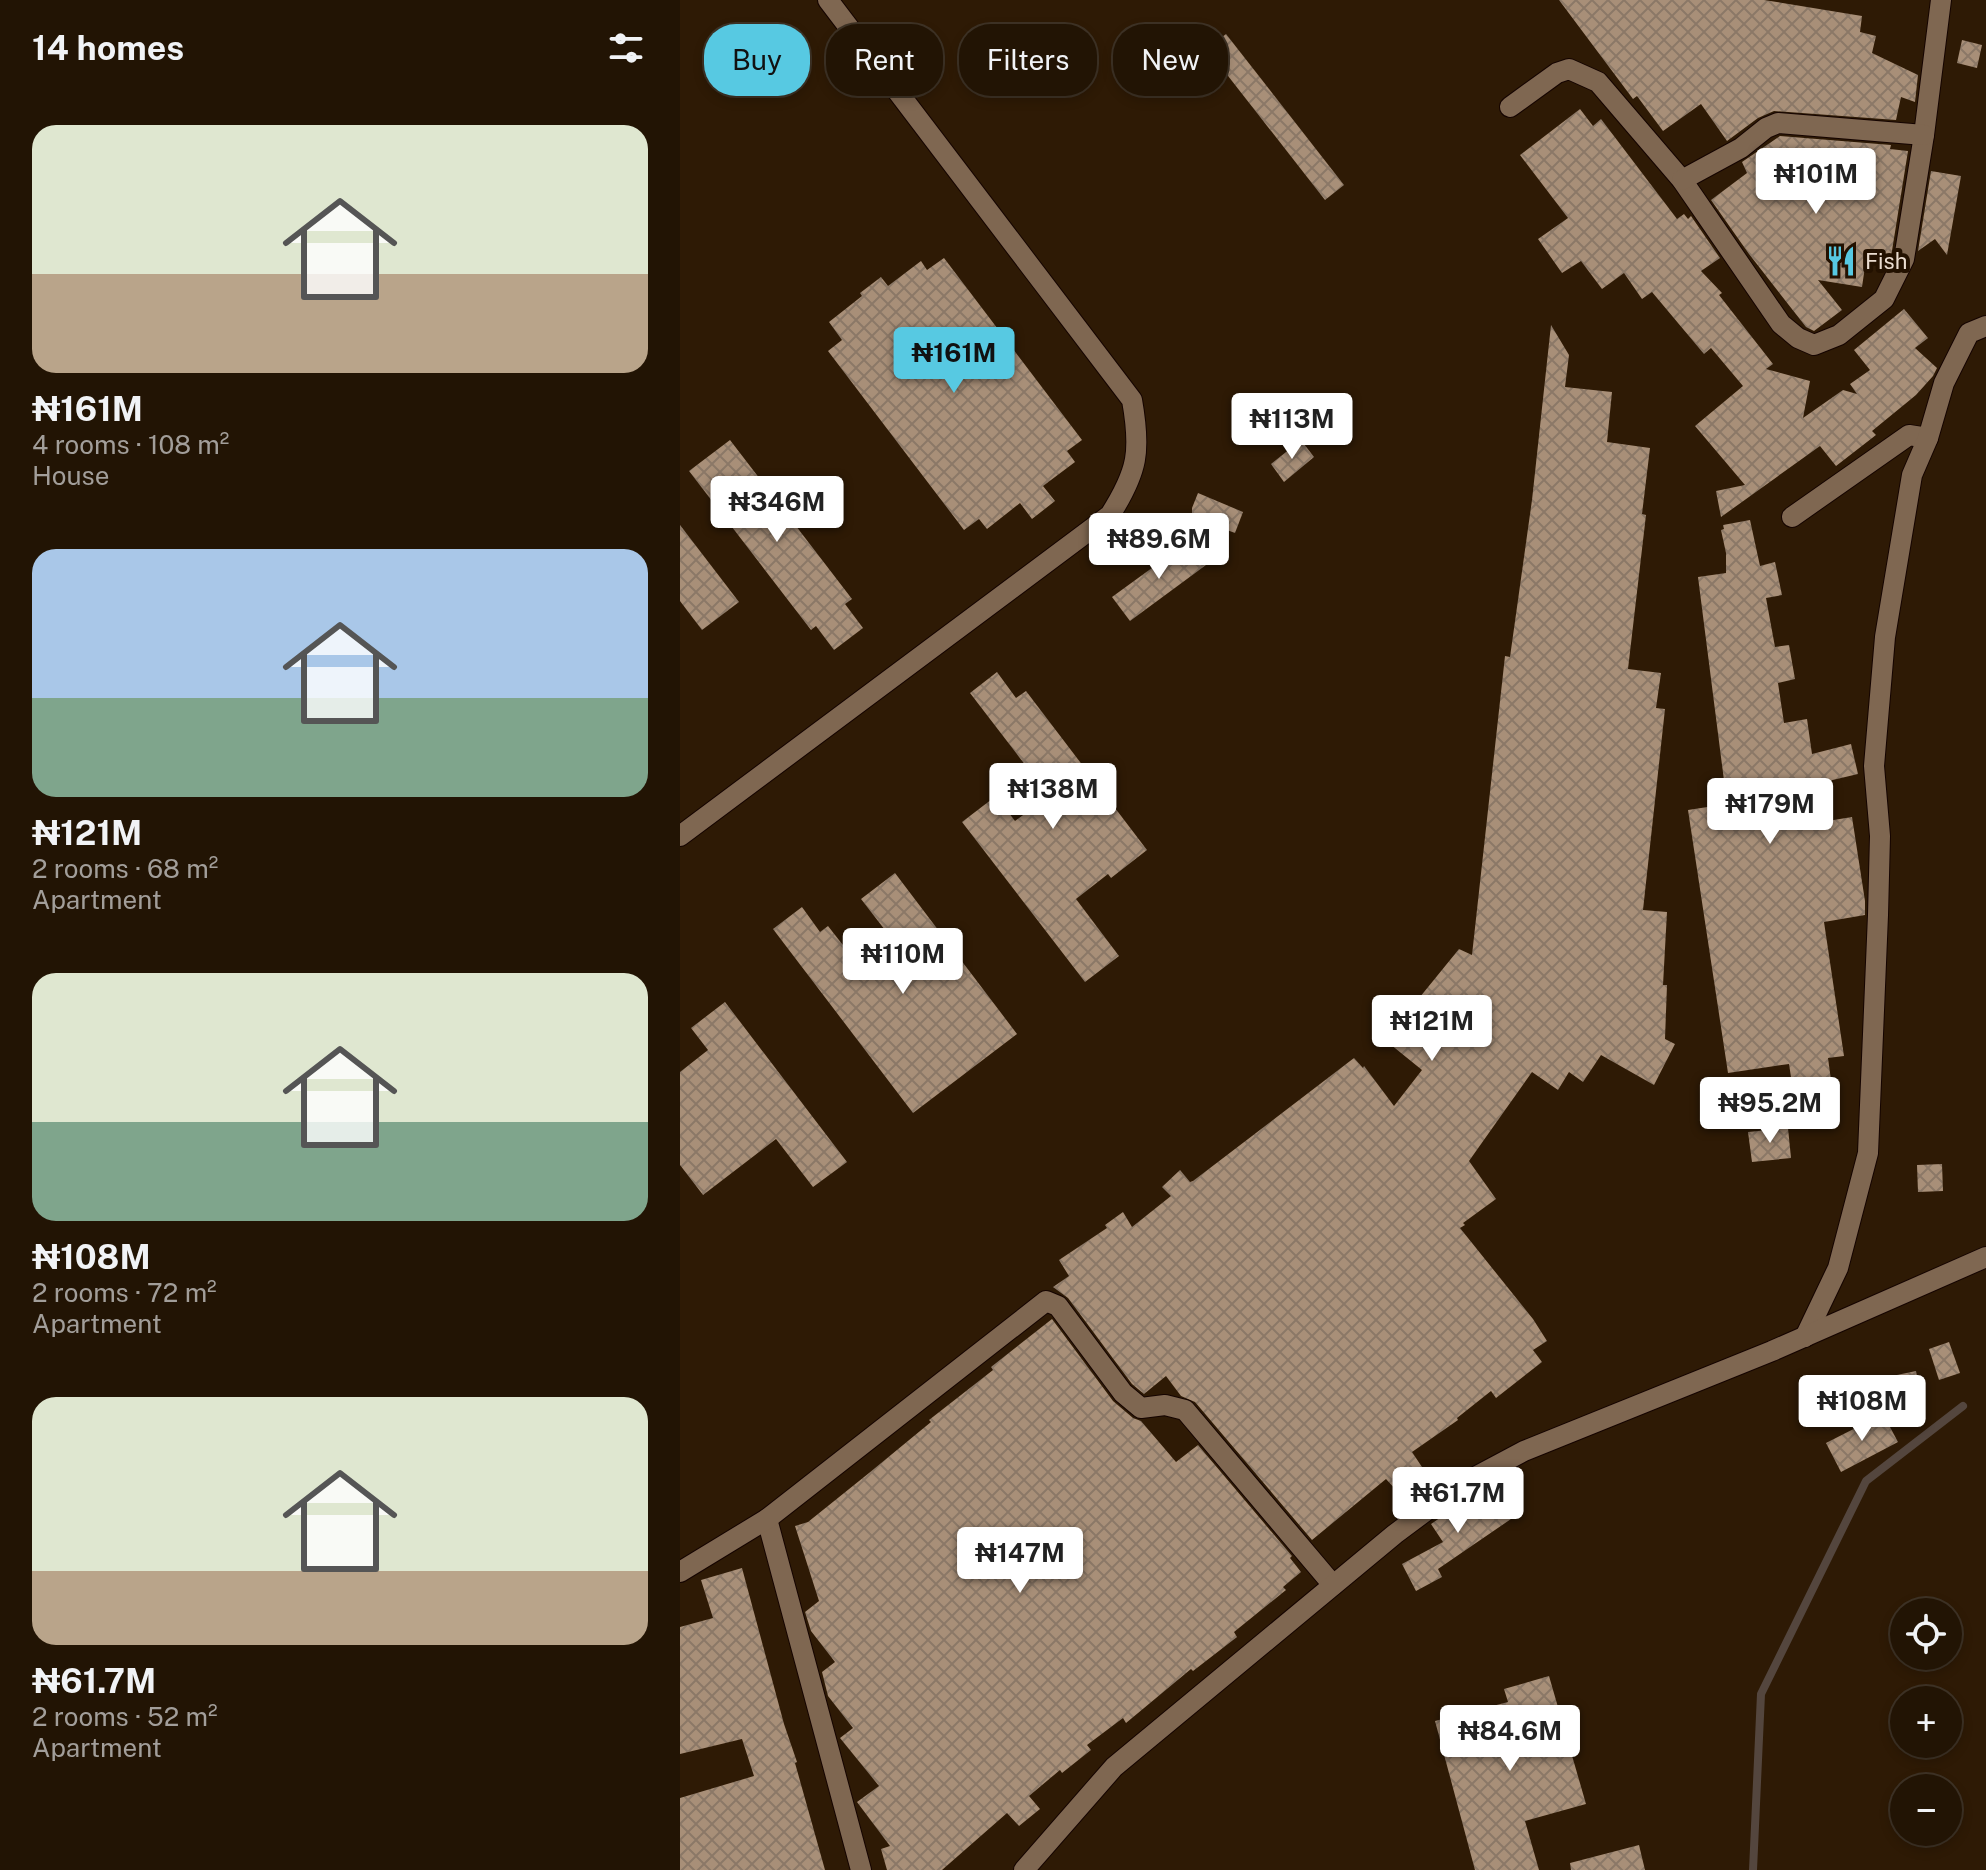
<!DOCTYPE html>
<html lang="en">
<head>
<meta charset="utf-8">
<style>
  body { margin:0; font-family:"Public Sans",sans-serif; background:#2e2113; color:#f1f3f6; height:100vh; display:flex; flex-direction:column; font-size:30px; white-space:nowrap }
  * { box-sizing:border-box; margin:0 }
  p { font-size:26px; color:#a29e9a }
  .icon { flex:none; width:44px; height:44px; fill:none; stroke:currentColor; stroke-width:2; stroke-linecap:round; stroke-linejoin:round }
  .map { position:relative; flex:1; overflow:hidden }
  .side { display:flex; flex-direction:column; background:#221404; width:680px }
  .side>* { flex:none }
  .top-card { position:absolute; left:24px; top:24px; width:760px; height:72px; display:flex; gap:16px }
  .controls { position:absolute; left:1210px; top:1598px; display:grid; gap:16px }
  .controls a { display:grid; place-items:center; width:72px; height:72px; border-radius:50%; background:#221404; box-shadow:0 4px 12px #0003,0 0 0 2px #3f3326; font-size:40px }
  .price { position:absolute; translate:-50% -68px; padding:0 18px; border-radius:8px; background:#fff; color:#222; font-size:26px; line-height:52px; filter:drop-shadow(0 2px 4px #0008) }
  .price::after { content:''; position:absolute; left:50%; top:48px; width:24px; height:18px; margin-left:-12px; background:inherit; clip-path:polygon(0 0,100% 0,50% 100%) }
  .price.on { background:#57c9e2; color:#111 }
  ul { padding:0; list-style:none }
  li { display:grid; align-content:center; gap:16px; height:424px; padding:0 32px }
  li span { display:grid; place-items:center; height:248px; border-radius:24px; color:#555 }
  li>.icon { margin-inline-start:auto }
  span .icon { width:144px; height:144px; fill:#fffc; stroke-width:1 }
  li b { font-size:34px }
  h2 { display:flex; justify-content:space-between; align-items:center; height:96px; padding:0 32px; font-size:34px }
  .pill { padding:0 28px; border-radius:32px; background:#221404; box-shadow:0 4px 12px #0003,0 0 0 2px #3f3326; font-size:28px; line-height:72px }
  .pill.on { background:#57c9e2; color:#111 }
  main { display:flex; flex:1; min-height:0 }
  .map>svg:first-child { display:block }
  .lines { fill:none; stroke-linecap:round; stroke-linejoin:round }
  .stream { stroke:#54463e; stroke-width:8 }
  .building { fill:url(#building-cross-hatch) }
  .minor-casing { stroke:#150400; stroke-width:22 }
  .minor { stroke:#7f6751; stroke-width:20 }
  .labels { text-anchor:middle; dominant-baseline:central; stroke-width:8; stroke-linejoin:round; paint-order:stroke }
  .poi-label { font-size:22px; fill:#ebddd0; stroke:#231100; text-anchor:start }
</style>
</head>
<body>
<main>
<section class="side">
<h2>14 homes<svg class="icon" aria-label="filters" viewBox="0 0 24 24"><path d="M4 7h16M4 17h16"/><circle cx="9" cy="7" r="2"/><circle cx="15" cy="17" r="2"/></svg></h2>
<ul>
<li><span style="background:linear-gradient(#dfe7d0 60%,#b9a48a 0)"><svg class="icon" aria-label="home" viewBox="0 0 24 24"><path d="M3 11l9-7 9 7M6 9v11h12V9"/></svg></span><div><b>₦161M</b><p>4 rooms · 108 m²</p><p>House</p></div></li>
<li><span style="background:linear-gradient(#a9c7e8 60%,#7fa58c 0)"><svg class="icon" aria-label="home" viewBox="0 0 24 24"><path d="M3 11l9-7 9 7M6 9v11h12V9"/></svg></span><div><b>₦121M</b><p>2 rooms · 68 m²</p><p>Apartment</p></div></li>
<li><span style="background:linear-gradient(#dfe7d0 60%,#7fa58c 0)"><svg class="icon" aria-label="home" viewBox="0 0 24 24"><path d="M3 11l9-7 9 7M6 9v11h12V9"/></svg></span><div><b>₦108M</b><p>2 rooms · 72 m²</p><p>Apartment</p></div></li>
<li><span style="background:linear-gradient(#dfe7d0 70%,#b9a48a 0)"><svg class="icon" aria-label="home" viewBox="0 0 24 24"><path d="M3 11l9-7 9 7M6 9v11h12V9"/></svg></span><div><b>₦61.7M</b><p>2 rooms · 52 m²</p><p>Apartment</p></div></li>
</ul>
</section>
<div class="map">
<svg width="1306" height="1870" viewBox="0 0 1306 1870">
  <defs>
    <pattern id="building-cross-hatch" width="8" height="8" patternUnits="userSpaceOnUse" patternTransform="scale(2)"><rect width="8" height="8" fill="#a88f78"/><path d="M0 0l8 8M0 8l8-8" fill="none" stroke="#8b7867"/></pattern>
  </defs>
  <rect width="100%" height="100%" fill="#2e1a05"/>
  <g class="lines">
    <path class="stream" d="M 1073,1870 L 1081,1694 L 1186,1481 L 1283,1406"/>
  </g>
  <g class="building">
    <path d="M 879,0 L 1084,0 L 1182,16 L 1180,32 L 1196,36 L 1192,53 L 1238,75 L 1235,102 L 1221,97 L 1216,120 L 1094,111 L 1078,118 L 1047,141 L 1021,104 L 983,131 L 957,96 L 953,99 Z"/>
    <path d="M 546,34 L 664,185 L 645,200 L 527,49 Z"/>
    <path d="M 1282,40 L 1302,45 L 1297,68 L 1277,63 Z"/>
    <path d="M 900,109 L 913,126 L 921,119 L 997,219 L 1004,214 L 1008,219 L 1011,216 L 1040,258 L 1021,271 L 1042,293 L 1039,295 L 1093,364 L 1086,369 L 1130,381 L 1123,418 L 1163,390 L 1177,394 L 1170,384 L 1190,370 L 1174,350 L 1224,309 L 1248,338 L 1235,348 L 1257,368 L 1253,376 L 1236,395 L 1192,431 L 1196,435 L 1156,466 L 1140,446 L 1041,517 L 1036,491 L 1065,485 L 1015,426 L 1063,386 L 1031,348 L 1024,354 L 972,292 L 962,299 L 944,273 L 922,289 L 901,261 L 882,273 L 858,239 L 888,218 L 840,155 Z"/>
    <path d="M 1100,136 L 1211,145 L 1210,149 L 1228,151 L 1211,257 L 1187,253 L 1182,287 L 1138,280 L 1162,310 L 1134,331 L 1126,327 L 1069,254 L 1031,200 L 1067,173 L 1062,162 Z"/>
    <path d="M 1251,171 L 1281,176 L 1267,255 L 1255,239 L 1238,251 Z"/>
    <path d="M 264,258 L 402,440 L 387,451 L 395,462 L 363,486 L 375,501 L 352,519 L 340,503 L 307,529 L 299,519 L 284,530 L 148,351 L 162,340 L 149,322 L 182,296 L 180,293 L 201,277 L 208,286 L 241,261 L 247,270 Z"/>
    <path d="M 871,325 L 889,355 L 885,387 L 932,392 L 927,442 L 970,448 L 962,514 L 966,515 L 948,669 L 981,673 L 976,708 L 985,709 L 963,910 L 987,912 L 983,985 L 987,985 L 985,1039 L 995,1044 L 974,1085 L 921,1055 L 903,1082 L 889,1072 L 878,1090 L 852,1072 L 789,1161 L 816,1199 L 783,1223 L 785,1225 L 780,1228 L 853,1319 L 867,1341 L 853,1350 L 862,1362 L 816,1398 L 811,1391 L 777,1418 L 778,1420 L 732,1452 L 744,1470 L 717,1491 L 706,1479 L 632,1540 L 515,1402 L 501,1396 L 486,1376 L 464,1394 L 452,1384 L 388,1298 L 373,1287 L 389,1276 L 379,1260 L 427,1228 L 425,1225 L 443,1212 L 452,1227 L 491,1196 L 482,1187 L 500,1170 L 510,1182 L 513,1181 L 674,1058 L 683,1068 L 684,1066 L 714,1106 L 742,1070 L 705,1040 L 779,949 L 792,955 L 825,656 L 830,657 L 852,500 Z"/>
    <path d="M 50,440 L 172,599 L 165,604 L 183,628 L 154,650 L 136,626 L 131,630 L 9,471 Z"/>
    <path d="M 621,440 L 634,457 L 604,482 L 591,464 Z"/>
    <path d="M 518,493 L 563,512 L 555,533 L 512,517 L 512,508 Z"/>
    <path d="M 1070,520 L 1080,566 L 1095,562 L 1102,595 L 1086,598 L 1095,647 L 1109,645 L 1115,679 L 1098,683 L 1104,723 L 1127,719 L 1132,754 L 1171,744 L 1178,774 L 1123,787 L 1129,824 L 1172,817 L 1185,901 L 1185,915 L 1144,922 L 1164,1056 L 1148,1058 L 1156,1117 L 1118,1123 L 1109,1064 L 1048,1073 L 1008,810 L 1047,804 L 1018,577 L 1046,573 L 1046,553 L 1041,530 L 1044,529 L 1043,525 Z"/>
    <path d="M 0,525 L 59,602 L 22,630 L 0,601 Z"/>
    <path d="M 509,541 L 526,565 L 450,621 L 432,597 Z"/>
    <path d="M 317,672 L 336,698 L 346,691 L 467,850 L 431,878 L 428,874 L 396,899 L 439,956 L 405,982 L 282,822 L 316,796 L 335,821 L 369,796 L 290,693 Z"/>
    <path d="M 215,873 L 337,1034 L 233,1113 L 93,929 L 122,907 L 140,932 L 148,926 L 181,968 L 215,943 L 181,899 Z"/>
    <path d="M 45,1002 L 167,1162 L 133,1187 L 96,1139 L 23,1195 L 0,1165 L 0,1072 L 28,1050 L 11,1028 Z"/>
    <path d="M 1108,1128 L 1111,1158 L 1072,1162 L 1068,1132 Z"/>
    <path d="M 1262,1164 L 1263,1191 L 1238,1192 L 1237,1165 Z"/>
    <path d="M 372,1319 L 433,1401 L 453,1418 L 461,1421 L 496,1462 L 518,1445 L 612,1556 L 610,1558 L 621,1572 L 603,1587 L 606,1590 L 554,1632 L 557,1637 L 513,1671 L 511,1669 L 446,1723 L 443,1718 L 407,1745 L 411,1750 L 382,1773 L 380,1770 L 349,1796 L 360,1809 L 339,1826 L 327,1813 L 262,1870 L 207,1870 L 201,1849 L 210,1846 L 177,1802 L 199,1786 L 160,1738 L 173,1728 L 148,1696 L 142,1672 L 155,1662 L 131,1631 L 125,1612 L 139,1601 L 115,1526 L 128,1522 L 189,1473 L 251,1422 L 249,1420 L 313,1370 L 311,1367 Z"/>
    <path d="M 1269,1342 L 1280,1373 L 1259,1380 L 1249,1349 Z"/>
    <path d="M 1236,1371 L 1245,1417 L 1221,1422 L 1212,1376 Z"/>
    <path d="M 1203,1414 L 1218,1442 L 1161,1472 L 1146,1443 Z"/>
    <path d="M 808,1485 L 831,1519 L 758,1569 L 762,1577 L 736,1591 L 722,1564 L 763,1542 L 751,1524 Z"/>
    <path d="M 62,1568 L 104,1724 L 117,1762 L 115,1763 L 145,1870 L 0,1870 L 0,1798 L 74,1776 L 62,1739 L 0,1754 L 0,1627 L 33,1618 L 21,1580 Z"/>
    <path d="M 869,1676 L 906,1804 L 845,1821 L 859,1870 L 795,1870 L 755,1721 L 828,1702 L 824,1689 Z"/>
    <path d="M 959,1845 L 965,1870 L 891,1870 L 890,1863 Z"/>
  </g>
  <g class="lines">
    <g class="minor-casing">
      <g id="minor">
        <path d="M 830,107 L 877,73 L 889,69 L 918,82 L 1002,180 L 1101,324 L 1118,338 L 1134,345 L 1159,335 L 1204,299 L 1224,259 L 1244,135 L 1261,0"/>
        <path d="M 1002,180 L 1061,148 L 1086,128 L 1098,123 L 1244,135"/>
        <path d="M 1112,517 L 1229,435 L 1248,438"/>
        <path d="M 0,836 L 430,515 C 458,471 461,451 452,400 L 148,0"/>
        <path d="M 1125,1337 L 1158,1268 L 1188,1153 L 1198,915 L 1200,836 L 1194,766 L 1205,637 L 1232,475 L 1248,438 L 1264,383 L 1289,333 L 1306,326"/>
        <path d="M 87,1519 L 181,1870"/>
        <path d="M 0,1572 L 87,1519 L 366,1301 L 378,1306 L 443,1393 L 461,1408 L 485,1405 L 505,1410 L 653,1585"/>
        <path d="M 344,1870 L 434,1767 L 715,1534 L 782,1484 L 844,1451 L 1092,1351 L 1306,1257"/>
      </g>
    </g>
    <use href="#minor" class="minor"/>
  </g>
  <defs>
    <g id="restaurant-bare" transform="scale(2.4)"><path d="M-5-6h1v4h1v-4h1v4h1v-4h1v5L-1.5 .5V6h-2V.5L-5-1ZM5-6V6H3V1.5H1.5Q1.5-4 5-6Z" fill="#57c9e2" stroke="#231100" stroke-width="2.5" paint-order="stroke"/></g>
  </defs>
  <g fill-rule="evenodd">
    <use href="#restaurant-bare" x="1161" y="261"/>
  </g>
  <g class="labels">
    <g class="poi-label">
      <text x="1185" y="261">Fish</text>
    </g>
  </g>
</svg>
<div class="controls">
<a><svg class="icon" aria-label="locate" viewBox="0 0 24 24"><circle cx="12" cy="12" r="6"/><path d="M12 2v4M12 18v4M2 12h4M18 12h4"/></svg></a>
<a>+</a>
<a>−</a>
</div>
<b class="price" style="left:1136px;top:216px">₦101M</b>
<b class="price on" style="left:274px;top:395px">₦161M</b>
<b class="price" style="left:612px;top:461px">₦113M</b>
<b class="price" style="left:97px;top:544px">₦346M</b>
<b class="price" style="left:479px;top:581px">₦89.6M</b>
<b class="price" style="left:373px;top:831px">₦138M</b>
<b class="price" style="left:1090px;top:846px">₦179M</b>
<b class="price" style="left:223px;top:996px">₦110M</b>
<b class="price" style="left:752px;top:1063px">₦121M</b>
<b class="price" style="left:1090px;top:1145px">₦95.2M</b>
<b class="price" style="left:1182px;top:1443px">₦108M</b>
<b class="price" style="left:778px;top:1535px">₦61.7M</b>
<b class="price" style="left:340px;top:1595px">₦147M</b>
<b class="price" style="left:830px;top:1773px">₦84.6M</b>
<div class="top-card">
<a class="pill on">Buy</a>
<a class="pill">Rent</a>
<a class="pill">Filters</a>
<a class="pill">New</a>
</div>
</div>
</main>
</body>
</html>
